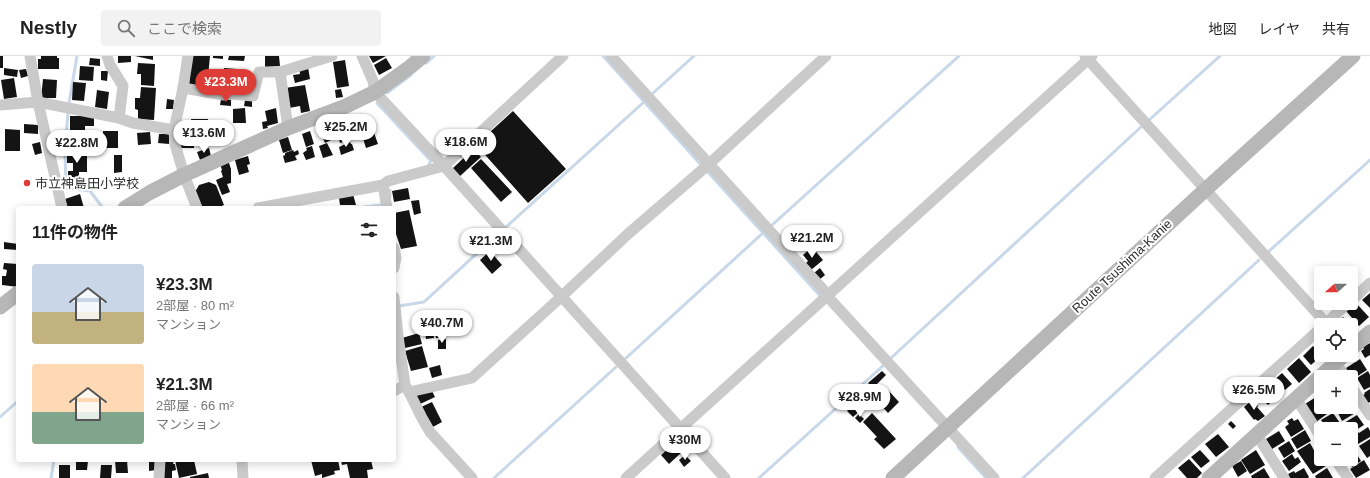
<!DOCTYPE html>
<html lang="ja">
<head>
<meta charset="utf-8">
<style>
  body { margin:0; font-family:Helvetica,"Noto Sans JP",sans-serif; background:#f2f2f2; color:#222; height:100vh; display:flex; flex-direction:column; font-size:15px; white-space:nowrap }
  * { box-sizing:border-box; margin:0 }
  p { font-size:13px; color:#767676 }
  .icon { flex:none; width:22px; height:22px; fill:none; stroke:currentColor; stroke-width:2; stroke-linecap:round; stroke-linejoin:round }
  .map { position:relative; flex:1; overflow:hidden }
  .details { position:absolute; left:16px; top:150px; width:380px; height:256px; display:flex; flex-direction:column; background:#fff; border-radius:4px; box-shadow:0 2px 10px #0003 }
  .details>* { flex:none }
  .needle { width:26px; rotate:249deg }
  .tools { position:absolute; left:1314px; top:210px; display:grid; gap:8px }
  .tools a { display:grid; place-items:center; width:44px; height:44px; border-radius:4px; background:#fff; box-shadow:0 2px 10px #0003; font-size:20px }
  .price { position:absolute; translate:-50% -34px; padding:0 9px; border-radius:14px; background:#fff; color:#222; font-size:13px; line-height:26px; filter:drop-shadow(0 1px 2px #0008) }
  .price::after { content:''; position:absolute; left:50%; top:24px; width:12px; height:9px; margin-left:-6px; background:inherit; clip-path:polygon(0 0,100% 0,50% 100%) }
  .price.on { background:#dd3d36; color:#fff }
  ul { padding:0; list-style:none }
  li { display:flex; align-items:center; gap:12px; height:100px; padding:0 16px }
  li span { display:grid; place-items:center; flex:none; width:112px; height:80px; border-radius:4px; color:#555 }
  li>.icon { margin-inline-start:auto }
  span .icon { width:48px; height:48px; fill:#fffc; stroke-width:1 }
  li b { font-size:17px }
  h2 { display:flex; justify-content:space-between; align-items:center; height:48px; padding:0 16px; font-size:17px }
  header { display:flex; align-items:center; gap:24px; box-sizing:border-box; height:56px; padding:0 20px; background:#fff; border-bottom:1px solid #e0e0e0 }
  header strong { font-size:19px }
  nav { display:flex; gap:22px; margin-inline-start:auto; font-size:14px }
  .search { width:280px; height:36px; background:#f2f2f2; display:flex; align-items:center; gap:10px; box-sizing:border-box; padding:0 14px; border-radius:4px; color:#767676; font-size:15px }
  .map>svg:first-child { display:block }
  .lines { fill:none; stroke-linecap:round; stroke-linejoin:round }
  .stream { stroke:#c8d8e9; stroke-width:3 }
  .building { fill:#141414 }
  .street { stroke:#cacaca; stroke-width:11 }
  .secondary { stroke:#b7b7b7; stroke-width:15 }
  .poi-dot { fill:#dd3d36; stroke:#fff; stroke-width:1.5 }
  .labels { text-anchor:middle; dominant-baseline:central; stroke-width:4; stroke-linejoin:round; paint-order:stroke }
  .poi-label { font-size:13px; fill:#2d2d2d; stroke:#fff; text-anchor:start }
  .street-label { font-size:13px; fill:#2d2d2d; stroke:#fff }
</style>
</head>
<body>
<header>
<strong>Nestly</strong>
<div class="search"><svg class="icon" aria-label="search" viewBox="0 0 24 24"><circle cx="10" cy="10" r="6"/><path d="M15 15l6 6"/></svg>ここで検索</div>
<nav><a>地図</a><a>レイヤ</a><a>共有</a></nav>
</header>
<div class="map">
<svg width="1370" height="422" viewBox="0 0 1370 422">
  <rect width="100%" height="100%" fill="#fff"/>
  <g class="lines">
    <g class="stream">
      <path d="M 603,0 L 702,110"/>
      <path d="M 426,7 L 434,0"/>
      <path d="M 387,37 L 411,19"/>
      <path d="M 652,38 L 694,0"/>
      <path d="M 69,47 L 77,0"/>
      <path d="M 377,47 L 431,105 L 428,110"/>
      <path d="M 68,57 L 65,93 L 66,132 L 90,135 L 103,152"/>
      <path d="M 1148,65 L 1220,0"/>
      <path d="M 706,114 L 822,242"/>
      <path d="M 390,134 L 390,141"/>
      <path d="M 364,151 L 381,149"/>
      <path d="M 344,152 L 358,151"/>
      <path d="M 771,170 L 959,0"/>
      <path d="M 506,171 L 645,45"/>
      <path d="M 1268,196 L 1370,104"/>
      <path d="M 399,250 L 424,246 L 497,179"/>
      <path d="M 891,302 L 1141,71"/>
      <path d="M 625,303 L 764,176"/>
      <path d="M 0,361 L 18,345"/>
      <path d="M 958,391 L 986,422"/>
      <path d="M 51,422 L 54,404"/>
      <path d="M 494,422 L 616,311"/>
      <path d="M 759,422 L 885,308"/>
      <path d="M 1023,422 L 1259,204"/>
    </g>
  </g>
  <g class="building">
    <rect x="0" y="0" width="3" height="12"/>
    <path d="M 41,0 L 57,0 L 57,2 L 59,2 L 59,13 L 38,13 L 38,3 L 41,3 Z"/>
    <path d="M 118,0 L 131,0 L 131,6 L 118,7 Z"/>
    <path d="M 135,0 L 153,0 L 153,4 Z"/>
    <path d="M 191,0 L 210,0 L 207,31 L 189,29 Z"/>
    <path d="M 213,0 L 223,0 L 223,3 L 213,2 Z"/>
    <path d="M 229,0 L 245,0 L 244,5 L 228,4 Z"/>
    <path d="M 265,0 L 279,0 L 280,10 L 265,11 Z"/>
    <path d="M 369,0 L 386,0 L 373,7 Z"/>
    <path d="M 90,2 L 100,3 L 100,10 L 89,9 Z"/>
    <path d="M 386,2 L 392,12 L 379,19 L 374,9 Z"/>
    <path d="M 345,4 L 349,30 L 337,32 L 333,6 Z"/>
    <path d="M 138,7 L 155,8 L 154,30 L 141,29 L 141,18 L 137,18 Z"/>
    <path d="M 80,10 L 94,11 L 93,25 L 79,24 Z"/>
    <path d="M 308,11 L 310,23 L 295,27 L 293,19 L 300,18 L 299,12 Z"/>
    <path d="M 4,12 L 18,14 L 17,21 L 4,19 Z"/>
    <path d="M 224,12 L 237,13 L 236,24 L 223,22 Z"/>
    <path d="M 26,13 L 28,20 L 21,22 L 19,14 Z"/>
    <path d="M 101,15 L 108,15 L 107,25 L 101,24 Z"/>
    <path d="M 14,22 L 17,41 L 4,43 L 1,24 Z"/>
    <path d="M 43,23 L 57,24 L 56,42 L 41,42 Z"/>
    <path d="M 73,26 L 86,27 L 84,45 L 72,44 Z"/>
    <path d="M 305,29 L 310,55 L 301,57 L 300,50 L 289,52 L 285,32 Z"/>
    <path d="M 141,31 L 156,32 L 154,64 L 138,63 L 138,54 L 135,53 L 135,42 L 140,42 Z"/>
    <path d="M 341,33 L 343,41 L 336,42 L 335,34 Z"/>
    <path d="M 97,34 L 109,36 L 107,53 L 95,51 Z"/>
    <path d="M 167,43 L 174,44 L 173,53 L 166,53 Z"/>
    <path d="M 221,43 L 231,44 L 231,50 L 220,49 Z"/>
    <path d="M 245,44 L 252,45 L 252,51 L 244,50 Z"/>
    <path d="M 245,52 L 246,67 L 233,67 L 233,53 Z"/>
    <path d="M 276,52 L 278,67 L 267,70 L 268,72 L 263,73 L 262,66 L 267,65 L 265,55 Z"/>
    <path d="M 513,55 L 566,113 L 528,147 L 478,91 L 481,88 L 479,86 Z"/>
    <path d="M 345,59 L 347,65 L 350,64 L 352,70 L 345,72 L 344,69 L 342,70 L 339,61 Z"/>
    <path d="M 70,60 L 94,60 L 94,70 L 85,70 L 85,88 L 73,88 L 73,77 L 70,77 Z"/>
    <path d="M 191,63 L 208,63 L 208,72 L 195,73 L 195,69 L 192,69 Z"/>
    <path d="M 324,67 L 326,73 L 328,73 L 331,84 L 325,87 L 318,70 Z"/>
    <path d="M 24,68 L 38,69 L 38,78 L 24,77 Z"/>
    <path d="M 5,73 L 20,74 L 20,95 L 5,95 Z"/>
    <rect x="181" y="73" width="13" height="19"/>
    <path d="M 348,73 L 352,83 L 340,87 L 339,83 L 336,84 L 334,80 Z"/>
    <path d="M 373,74 L 378,88 L 366,92 L 362,79 Z"/>
    <rect x="103" y="75" width="15" height="17"/>
    <path d="M 310,75 L 314,88 L 306,91 L 302,78 Z"/>
    <path d="M 150,76 L 151,88 L 138,89 L 137,77 Z"/>
    <path d="M 159,78 L 169,78 L 169,88 L 158,87 Z"/>
    <path d="M 288,81 L 292,94 L 283,97 L 279,84 Z"/>
    <path d="M 40,86 L 42,97 L 35,99 L 32,88 Z"/>
    <path d="M 350,86 L 351,88 L 352,88 L 354,94 L 341,99 L 339,91 Z"/>
    <path d="M 327,87 L 333,99 L 323,102 L 319,90 Z"/>
    <path d="M 312,90 L 315,101 L 306,104 L 303,97 L 307,94 L 306,92 Z"/>
    <path d="M 73,92 L 87,92 L 87,116 L 79,116 L 79,128 L 68,128 L 68,115 L 73,115 L 73,107 L 67,107 L 67,96 L 73,96 Z"/>
    <rect x="90" y="92" width="9" height="6"/>
    <path d="M 209,92 L 211,100 L 200,104 L 197,96 Z"/>
    <path d="M 473,93 L 481,101 L 459,121 L 452,113 Z"/>
    <path d="M 293,94 L 294,96 L 298,94 L 299,98 L 295,100 L 297,104 L 285,107 L 283,100 L 285,99 L 285,97 Z"/>
    <path d="M 114,99 L 122,99 L 122,116 L 114,117 Z"/>
    <path d="M 248,100 L 250,108 L 247,109 L 249,116 L 239,119 L 235,104 Z"/>
    <path d="M 481,103 L 512,136 L 501,146 L 471,112 Z"/>
    <path d="M 228,104 L 231,113 L 231,127 L 227,128 L 230,136 L 222,139 L 216,124 L 223,121 L 221,115 L 222,114 L 220,108 Z"/>
    <path d="M 209,126 L 216,129 L 224,149 L 217,152 L 201,152 L 195,136 L 199,129 Z"/>
    <path d="M 408,132 L 410,143 L 394,146 L 392,135 Z"/>
    <path d="M 80,138 L 84,152 L 68,152 L 65,143 Z"/>
    <path d="M 353,138 L 356,149 L 340,149 L 339,142 Z"/>
    <path d="M 419,144 L 421,157 L 414,159 L 411,145 Z"/>
    <path d="M 409,154 L 417,190 L 401,193 L 394,172 L 394,157 Z"/>
    <path d="M 4,186 L 18,188 L 18,194 L 4,193 Z"/>
    <path d="M 812,191 L 823,204 L 811,214 L 805,208 L 808,205 L 803,199 Z"/>
    <path d="M 490,195 L 502,209 L 492,218 L 480,204 Z"/>
    <path d="M 4,207 L 18,208 L 18,231 L 2,229 L 2,220 L 6,220 L 7,214 L 3,213 Z"/>
    <path d="M 820,212 L 825,219 L 819,224 L 814,217 Z"/>
    <path d="M 1370,237 L 1370,252 L 1362,244 Z"/>
    <path d="M 1355,246 L 1369,261 L 1359,270 L 1346,255 Z"/>
    <path d="M 1343,261 L 1351,269 L 1335,269 Z"/>
    <path d="M 433,275 L 434,282 L 426,283 L 425,276 Z"/>
    <path d="M 445,275 L 445,282 L 436,282 L 435,276 Z"/>
    <path d="M 419,277 L 422,288 L 405,292 L 402,282 Z"/>
    <path d="M 446,283 L 446,293 L 438,293 L 438,284 Z"/>
    <path d="M 1370,287 L 1370,299 L 1365,302 L 1361,295 L 1364,293 L 1363,291 Z"/>
    <path d="M 422,290 L 428,311 L 411,315 L 405,295 Z"/>
    <path d="M 1313,290 L 1322,299 L 1311,309 L 1303,300 Z"/>
    <path d="M 1299,302 L 1311,316 L 1299,327 L 1287,313 Z"/>
    <path d="M 1360,303 L 1367,314 L 1353,323 L 1346,312 Z"/>
    <path d="M 440,309 L 442,319 L 432,322 L 429,312 Z"/>
    <path d="M 882,315 L 886,319 L 873,332 L 868,327 Z"/>
    <path d="M 1368,315 L 1370,319 L 1370,331 L 1364,334 L 1357,322 Z"/>
    <path d="M 1282,317 L 1292,328 L 1285,334 L 1279,327 L 1277,329 L 1273,325 Z"/>
    <path d="M 1270,332 L 1278,340 L 1268,349 L 1260,341 Z"/>
    <path d="M 887,333 L 899,346 L 888,357 L 876,344 Z"/>
    <path d="M 1370,333 L 1370,346 L 1368,347 L 1363,339 L 1365,338 L 1364,337 Z"/>
    <path d="M 432,335 L 435,341 L 418,349 L 414,340 Z"/>
    <path d="M 1316,341 L 1321,348 L 1321,351 L 1323,351 L 1327,358 L 1316,366 L 1305,348 Z"/>
    <path d="M 1253,343 L 1258,350 L 1257,351 L 1265,360 L 1258,365 L 1255,363 L 1254,364 L 1244,351 Z"/>
    <path d="M 1353,343 L 1357,349 L 1354,351 L 1357,356 L 1342,365 L 1338,357 L 1340,356 L 1338,353 L 1341,351 L 1351,351 L 1351,345 Z"/>
    <path d="M 432,346 L 442,366 L 431,372 L 421,351 Z"/>
    <path d="M 857,346 L 863,352 L 853,361 L 847,355 Z"/>
    <path d="M 872,357 L 896,383 L 884,393 L 874,383 L 877,381 L 863,366 Z"/>
    <path d="M 1333,357 L 1340,367 L 1330,373 L 1321,373 L 1320,371 L 1324,368 L 1321,364 Z"/>
    <path d="M 859,358 L 864,363 L 860,367 L 855,362 Z"/>
    <path d="M 1357,359 L 1364,369 L 1351,377 L 1351,373 L 1348,373 L 1344,367 Z"/>
    <path d="M 1292,362 L 1294,365 L 1298,363 L 1304,373 L 1291,381 L 1285,371 L 1289,368 L 1287,365 Z"/>
    <path d="M 1231,365 L 1236,370 L 1233,373 L 1228,368 Z"/>
    <path d="M 1340,368 L 1344,373 L 1332,373 Z"/>
    <path d="M 1368,371 L 1370,375 L 1370,381 L 1358,388 L 1352,378 L 1357,375 L 1359,377 Z"/>
    <path d="M 1305,374 L 1311,385 L 1297,393 L 1291,383 Z"/>
    <path d="M 1279,375 L 1285,385 L 1272,393 L 1266,383 Z"/>
    <path d="M 1218,378 L 1229,391 L 1216,401 L 1205,388 Z"/>
    <path d="M 1370,383 L 1370,400 L 1367,402 L 1359,390 Z"/>
    <path d="M 1289,385 L 1295,395 L 1284,402 L 1278,392 Z"/>
    <path d="M 674,387 L 682,396 L 669,408 L 661,399 Z"/>
    <path d="M 1310,387 L 1320,405 L 1322,404 L 1326,410 L 1313,418 L 1297,395 Z"/>
    <path d="M 1200,394 L 1210,405 L 1201,412 L 1191,401 Z"/>
    <path d="M 1256,394 L 1265,409 L 1250,418 L 1241,404 Z"/>
    <path d="M 1354,394 L 1361,405 L 1352,411 L 1347,403 L 1351,403 L 1351,395 Z"/>
    <path d="M 1292,398 L 1295,403 L 1298,401 L 1301,406 L 1289,415 L 1282,405 Z"/>
    <path d="M 685,399 L 691,405 L 684,411 L 679,404 Z"/>
    <path d="M 1189,403 L 1202,417 L 1197,422 L 1187,422 L 1178,412 Z"/>
    <path d="M 115,404 L 127,404 L 128,417 L 116,417 Z"/>
    <path d="M 149,404 L 157,404 L 156,414 L 149,415 Z"/>
    <path d="M 163,404 L 174,404 L 173,408 L 175,408 L 176,414 L 172,415 L 172,422 L 162,422 Z"/>
    <path d="M 175,404 L 194,404 L 197,418 L 179,422 Z"/>
    <path d="M 311,404 L 338,404 L 340,414 L 334,415 L 335,418 L 322,422 L 322,418 L 315,420 Z"/>
    <path d="M 341,404 L 371,404 L 373,413 L 367,414 L 368,422 L 350,422 L 347,408 L 342,409 Z"/>
    <path d="M 1364,404 L 1370,414 L 1356,422 L 1350,413 Z"/>
    <path d="M 76,405 L 88,405 L 87,414 L 76,414 Z"/>
    <path d="M 1241,405 L 1247,415 L 1238,421 L 1232,410 Z"/>
    <rect x="59" y="409" width="11" height="13"/>
    <path d="M 101,409 L 112,409 L 111,422 L 100,422 Z"/>
    <path d="M 1264,412 L 1270,422 L 1252,422 L 1251,420 Z"/>
    <path d="M 1304,412 L 1309,421 L 1308,422 L 1290,422 L 1288,418 L 1294,415 L 1295,417 Z"/>
    <path d="M 1327,412 L 1333,422 L 1316,422 L 1315,420 Z"/>
    <path d="M 208,417 L 209,422 L 190,422 L 190,421 Z"/>
  </g>
  <g class="lines">
    <g class="street">
      <path d="M 30,0 L 38,46 L 62,152"/>
      <path d="M 107,0 L 110,9 L 123,30 L 119,62"/>
      <path d="M 188,0 L 183,32 L 174,74 L 175,88 L 184,119 L 197,152"/>
      <path d="M 362,0 L 373,25 L 375,36 L 444,110 L 725,422"/>
      <path d="M 611,0 L 828,239"/>
      <path d="M 1085,0 L 1326,267"/>
      <path d="M 183,32 L 224,39 L 231,38 L 253,40 L 259,16 L 280,16"/>
      <path d="M 0,49 L 38,46 L 119,62 L 133,67 L 174,74"/>
      <path d="M 288,72 L 280,16 L 332,0"/>
      <path d="M 383,129 L 387,152"/>
      <path d="M 258,152 L 383,129 L 388,125 L 444,110 L 563,0"/>
      <path d="M 394,192 L 396,202 L 394,212"/>
      <path d="M 827,240 L 994,422"/>
      <path d="M 394,241 L 398,280 L 405,329 L 409,336 L 472,322 L 561,241 L 628,178 L 709,108 L 826,0"/>
      <path d="M 1351,245 L 1370,227"/>
      <path d="M 1324,269 L 1348,247"/>
      <path d="M 1336,307 L 1345,321"/>
      <path d="M 1351,330 L 1370,359"/>
      <path d="M 394,335 L 405,329"/>
      <path d="M 409,336 L 422,362 L 430,376 L 472,422"/>
      <path d="M 1296,342 L 1321,381"/>
      <path d="M 1257,379 L 1284,422"/>
      <path d="M 1335,403 L 1348,422"/>
      <path d="M 242,404 L 243,422"/>
      <path d="M 159,422 L 160,404"/>
      <path d="M 626,422 L 1092,0"/>
      <path d="M 1155,422 L 1321,272"/>
    </g>
    <g class="secondary">
      <path d="M 125,152 L 149,137 L 184,119 L 288,72 L 346,50 L 375,36 L 410,11 L 423,0"/>
      <path d="M 0,251 L 18,237"/>
      <path d="M 1351,293 L 1370,276"/>
      <path d="M 893,422 L 1205,134 L 1353,0"/>
      <path d="M 1209,422 L 1344,299"/>
    </g>
  </g>
  <circle class="poi-dot" cx="27" cy="127" r="4"/>
  <g class="labels">
    <g class="poi-label">
      <text x="35" y="127">市立神島田小学校</text>
    </g>
    <g class="street-label">
      <text transform="translate(1122 210) rotate(-43)">Route Tsushima-Kanie</text>
    </g>
  </g>
</svg>
<div class="tools">
<a><svg class="needle" viewBox="-14 -14 28 28"><path d="M0-13l5 13h-10z" fill="#e53935"/><path d="M0 13l5-13h-10z" fill="#767676"/></svg></a>
<a><svg class="icon" aria-label="locate" viewBox="0 0 24 24"><circle cx="12" cy="12" r="6"/><path d="M12 2v4M12 18v4M2 12h4M18 12h4"/></svg></a>
<a>+</a>
<a>−</a>
</div>
<b class="price on" style="left:226px;top:47px">¥23.3M</b>
<b class="price" style="left:346px;top:92px">¥25.2M</b>
<b class="price" style="left:204px;top:98px">¥13.6M</b>
<b class="price" style="left:466px;top:107px">¥18.6M</b>
<b class="price" style="left:77px;top:108px">¥22.8M</b>
<b class="price" style="left:812px;top:203px">¥21.2M</b>
<b class="price" style="left:491px;top:206px">¥21.3M</b>
<b class="price" style="left:442px;top:288px">¥40.7M</b>
<b class="price" style="left:1254px;top:355px">¥26.5M</b>
<b class="price" style="left:860px;top:362px">¥28.9M</b>
<b class="price" style="left:685px;top:405px">¥30M</b>
<section class="details">
<h2>11件の物件<svg class="icon" aria-label="filters" viewBox="0 0 24 24"><path d="M4 7h16M4 17h16"/><circle cx="9" cy="7" r="2"/><circle cx="15" cy="17" r="2"/></svg></h2>
<ul>
<li><span style="background:linear-gradient(#c9d6e8 60%,#c2b280 0)"><svg class="icon" aria-label="home" viewBox="0 0 24 24"><path d="M3 11l9-7 9 7M6 9v11h12V9"/></svg></span><div><b>¥23.3M</b><p>2部屋 · 80 m²</p><p>マンション</p></div></li>
<li><span style="background:linear-gradient(#ffd9b3 60%,#7fa58c 0)"><svg class="icon" aria-label="home" viewBox="0 0 24 24"><path d="M3 11l9-7 9 7M6 9v11h12V9"/></svg></span><div><b>¥21.3M</b><p>2部屋 · 66 m²</p><p>マンション</p></div></li>
</ul>
</section>
</div>
</body>
</html>
